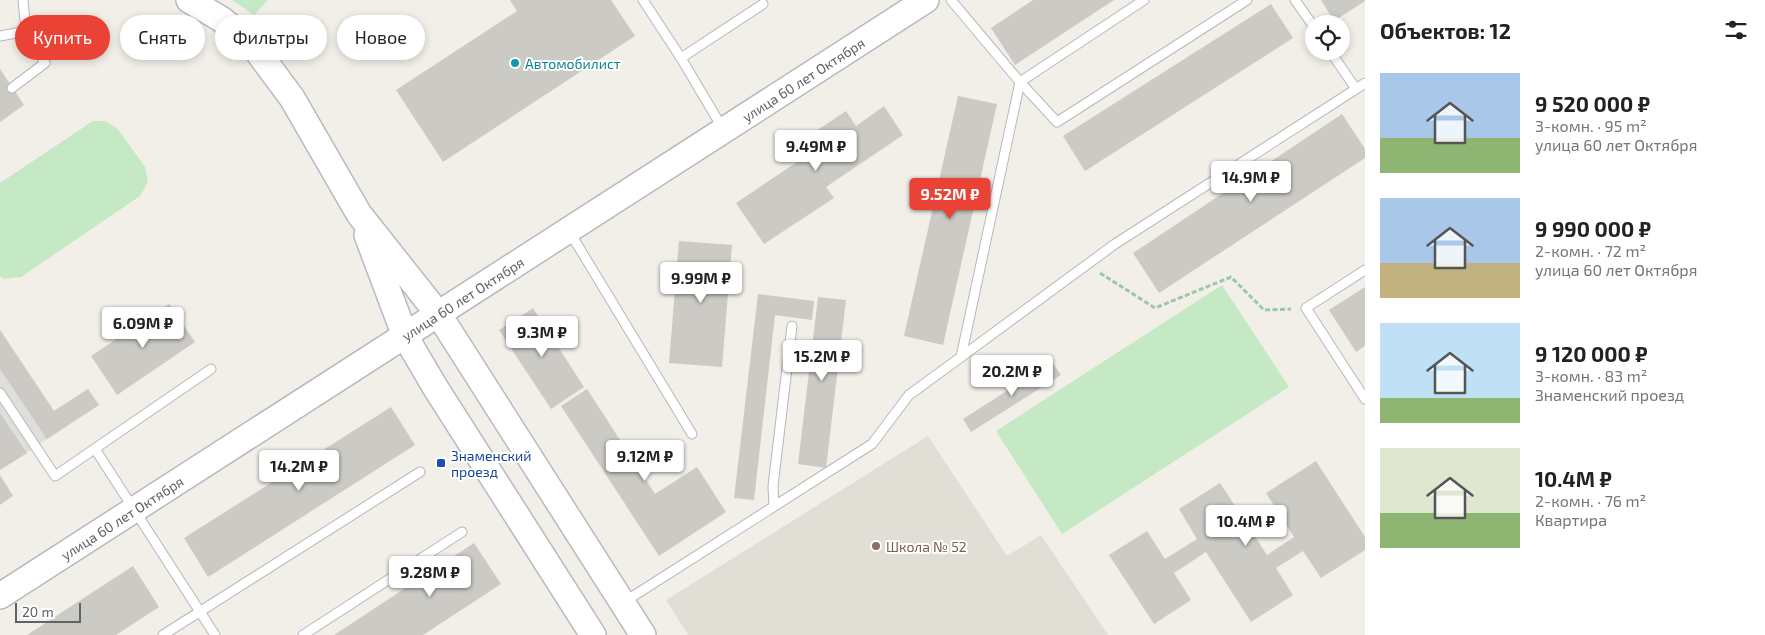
<!DOCTYPE html>
<html lang="ru">
<head>
<meta charset="utf-8">
<style>
  body { margin:0; font-family:"Exo 2",sans-serif; background:#f6f6f6; color:#222; height:100vh; display:flex; flex-direction:column; font-size:19px; white-space:nowrap }
  * { box-sizing:border-box; margin:0 }
  p { font-size:16px; color:#767676 }
  .icon { flex:none; width:28px; height:28px; fill:none; stroke:currentColor; stroke-width:2; stroke-linecap:round; stroke-linejoin:round }
  .map { position:relative; flex:1; overflow:hidden }
  .sheet { display:flex; flex-direction:column; background:#fff; width:400px }
  .sheet>* { flex:none }
  .guide { position:absolute; left:15px; top:15px; width:475px; height:45px; display:flex; gap:10px }
  .fabs { position:absolute; left:1305px; top:15px; display:grid; gap:10px }
  .fabs a { display:grid; place-items:center; width:45px; height:45px; border-radius:50%; background:#fff; box-shadow:0 2px 8px #0003; font-size:25px }
  .scale { position:absolute; left:15px; bottom:12px; width:66px; box-sizing:border-box; padding-left:5px; border:2px solid #5f6368; border-top:0; font-size:14px; line-height:18px; white-space:nowrap; color:#5f6368; -webkit-text-stroke:4px #fff; paint-order:stroke }
  .price { position:absolute; translate:-50% -42px; padding:0 11px; border-radius:5px; background:#fff; color:#222; font-size:16px; line-height:32px; filter:drop-shadow(0 1px 2px #0008) }
  .price::after { content:''; position:absolute; left:50%; top:30px; width:15px; height:11px; margin-left:-8px; background:inherit; clip-path:polygon(0 0,100% 0,50% 100%) }
  .price.active { background:#ea4335; color:#fff }
  ul { padding:0; list-style:none }
  li { display:flex; align-items:center; gap:15px; height:125px; padding:0 15px }
  li span { display:grid; place-items:center; flex:none; width:140px; height:100px; border-radius:0px; color:#555 }
  li>.icon { margin-inline-start:auto }
  span .icon { width:60px; height:60px; fill:#fffc; stroke-width:1 }
  li b { font-size:21px }
  h2 { display:flex; justify-content:space-between; align-items:center; height:60px; padding:0 15px; font-size:21px }
  .tag { padding:0 18px; border-radius:22px; background:#fff; box-shadow:0 2px 8px #0003; font-size:18px; line-height:45px }
  .tag.active { background:#ea4335; color:#fff }
  main { display:flex; flex:1; min-height:0 }
  .map>svg:first-child { display:block }
  .industrial { fill:#e0deda }
  .education { fill:#e1ded6 }
  .green { fill:#c5e8c5 }
  .building { fill:#cccac5 }
  .lines { fill:none; stroke-linecap:round; stroke-linejoin:round }
  .lane-casing { stroke:#b5b8bc; stroke-width:11 }
  .secondary-casing { stroke:#b6babf; stroke-width:28 }
  .path { stroke:#9cc7a9; stroke-width:3; stroke-dasharray:5 2.5; stroke-linecap:butt }
  .lane { stroke:#fff; stroke-width:9 }
  .secondary { stroke:#fff; stroke-width:25 }
  .culture-dot { fill:#0f9aa8; stroke:#fff; stroke-width:2 }
  .transit-dot { fill:#1a4fb4; stroke:#fff; stroke-width:2 }
  .education-dot { fill:#8d6e63; stroke:#fff; stroke-width:2 }
  .labels { text-anchor:middle; dominant-baseline:central; stroke-width:4; stroke-linejoin:round; paint-order:stroke }
  .culture-label { font-size:14px; fill:#0d838f; stroke:#fff; text-anchor:start }
  .street-label { font-size:14px; fill:#5f6368; stroke:#fff }
  .transit-label { font-size:14px; fill:#164399; stroke:#fff; text-anchor:start }
  .education-label { font-size:14px; fill:#785e54; stroke:#fff; text-anchor:start }
</style>
</head>
<body>
<main>
<div class="map">
<svg width="1365" height="635" viewBox="0 0 1365 635">
  <rect width="100%" height="100%" fill="#f1efe8"/>
  <path class="industrial" d="M 0,330 L 54,411 L 88,389 L 99,405 L 0,470 Z"/>
  <path class="education" d="M 928,436 L 1007,556 L 1041,535 L 1108,635 L 688,635 L 666,600 Z"/>
  <g class="green">
    <path d="M 232,0 L 268,0 L 254,15 Z"/>
    <path d="M 93,121 L 105,121 L 117,128 L 145,167 L 148,182 L 140,196 L 21,277 L 4,279 L 0,276 L 0,183 Z"/>
    <path d="M 1222,285 L 1289,387 L 1062,534 L 996,431 Z"/>
  </g>
  <g class="building">
    <path d="M 510,0 L 611,0 L 635,36 L 443,162 L 396,90 L 517,11 Z"/>
    <path d="M 1033,0 L 1114,0 L 1015,65 L 991,28 Z"/>
    <path d="M 1321,0 L 1365,0 L 1365,1 L 1334,21 Z"/>
    <path d="M 1271,4 L 1293,38 L 1085,171 L 1063,136 Z"/>
    <path d="M 0,69 L 24,105 L 0,122 Z"/>
    <path d="M 958,96 L 997,104 L 943,345 L 904,336 Z"/>
    <path d="M 884,106 L 903,135 L 826,187 L 834,198 L 764,244 L 736,203 L 800,160 L 792,147 L 846,111 L 856,126 Z"/>
    <path d="M 1342,114 L 1365,149 L 1365,158 L 1159,293 L 1133,253 Z"/>
    <path d="M 679,241 L 732,245 L 722,367 L 669,363 Z"/>
    <path d="M 1365,287 L 1365,346 L 1356,352 L 1329,310 Z"/>
    <path d="M 758,294 L 814,301 L 812,320 L 775,315 L 754,500 L 734,498 Z"/>
    <path d="M 818,297 L 846,300 L 826,468 L 798,464 Z"/>
    <path d="M 169,304 L 195,342 L 117,395 L 91,356 Z"/>
    <path d="M 533,308 L 584,387 L 551,409 L 499,330 Z"/>
    <path d="M 0,330 L 54,411 L 88,389 L 99,405 L 47,439 L 0,369 Z"/>
    <path d="M 1052,362 L 1061,375 L 971,432 L 963,419 Z"/>
    <path d="M 587,389 L 655,494 L 697,467 L 726,512 L 659,556 L 561,406 Z"/>
    <path d="M 391,407 L 415,445 L 208,577 L 184,538 Z"/>
    <path d="M 0,413 L 27,453 L 0,470 Z"/>
    <path d="M 1316,461 L 1365,537 L 1365,550 L 1321,578 L 1303,551 L 1276,568 L 1293,595 L 1251,622 L 1206,552 L 1174,573 L 1191,600 L 1154,624 L 1109,555 L 1147,531 L 1165,559 L 1197,539 L 1179,509 L 1220,483 L 1267,555 L 1294,537 L 1266,493 Z"/>
    <path d="M 0,475 L 13,496 L 0,505 Z"/>
    <path d="M 474,543 L 501,584 L 423,635 L 334,635 Z"/>
    <path d="M 133,566 L 159,607 L 116,635 L 27,635 Z"/>
  </g>
  <g class="lines">
    <g class="lane-casing">
      <g id="lane">
        <path d="M 23,0 L 26,31"/>
        <path d="M 643,0 L 681,58 L 723,129"/>
        <path d="M 951,0 L 1020,82 L 961,357"/>
        <path d="M 1144,0 L 1020,82 L 1057,122 L 1247,0"/>
        <path d="M 1295,0 L 1314,27"/>
        <path d="M 0,36 L 26,31 L 45,63 L 12,88"/>
        <path d="M 681,58 L 763,4"/>
        <path d="M 1356,89 L 1365,83"/>
        <path d="M 569,231 L 692,434"/>
        <path d="M 1365,270 L 1306,308 L 1365,399"/>
        <path d="M 0,393 L 55,476 L 211,369"/>
        <path d="M 95,449 L 215,635"/>
        <path d="M 774,506 L 773,486 L 792,326"/>
        <path d="M 624,602 L 872,444 L 909,395 L 961,357 L 1115,244 L 1356,89 L 1330,51"/>
        <path d="M 163,635 L 420,472"/>
        <path d="M 303,635 L 462,532"/>
      </g>
    </g>
    <g class="secondary-casing">
      <g id="secondary">
        <path d="M 189,0 L 221,19 L 252,44 L 292,98 L 359,214 L 439,315 L 643,635"/>
        <path d="M 367,235 L 405,336 L 435,387 L 593,635"/>
        <path id="s1" d="M 0,596 L 926,0"/>
      </g>
    </g>
    <path class="path" d="M 1100,273 L 1155,308 L 1231,277 L 1264,310 L 1291,309"/>
    <use href="#lane" class="lane"/>
    <use href="#secondary" class="secondary"/>
  </g>
  <circle class="culture-dot" cx="515" cy="63" r="5"/>
  <rect class="transit-dot" x="436" y="458" width="10" height="10" rx="2.5"/>
  <circle class="education-dot" cx="876" cy="546" r="5"/>
  <g class="labels">
    <g class="culture-label">
      <text x="525" y="63">Автомобилист</text>
    </g>
    <g class="street-label">
      <text stroke="none"><textPath href="#s1" startOffset="955">улица 60 лет Октября</textPath></text>
      <text stroke="none"><textPath href="#s1" startOffset="550">улица 60 лет Октября</textPath></text>
      <text stroke="none"><textPath href="#s1" startOffset="145">улица 60 лет Октября</textPath></text>
    </g>
    <g class="transit-label">
      <text x="451" y="455">Знаменский<tspan x="451" dy="16">проезд</tspan></text>
    </g>
    <g class="education-label">
      <text x="886" y="546">Школа № 52</text>
    </g>
  </g>
</svg>
<div class="fabs">
<a><svg class="icon" aria-label="locate" viewBox="0 0 24 24"><circle cx="12" cy="12" r="6"/><path d="M12 2v4M12 18v4M2 12h4M18 12h4"/></svg></a>
</div>
<div class="scale">20 m</div>
<b class="price" style="left:816px;top:172px">9.49M ₽</b>
<b class="price" style="left:1251px;top:203px">14.9M ₽</b>
<b class="price active" style="left:950px;top:220px">9.52M ₽</b>
<b class="price" style="left:701px;top:304px">9.99M ₽</b>
<b class="price" style="left:143px;top:349px">6.09M ₽</b>
<b class="price" style="left:542px;top:358px">9.3M ₽</b>
<b class="price" style="left:822px;top:382px">15.2M ₽</b>
<b class="price" style="left:1012px;top:397px">20.2M ₽</b>
<b class="price" style="left:645px;top:482px">9.12M ₽</b>
<b class="price" style="left:299px;top:492px">14.2M ₽</b>
<b class="price" style="left:1246px;top:547px">10.4M ₽</b>
<b class="price" style="left:430px;top:598px">9.28M ₽</b>
<div class="guide">
<a class="tag active">Купить</a>
<a class="tag">Снять</a>
<a class="tag">Фильтры</a>
<a class="tag">Новое</a>
</div>
</div>
<section class="sheet">
<h2>Объектов: 12<svg class="icon" aria-label="filters" viewBox="0 0 24 24"><path d="M4 7h16M4 17h16"/><circle cx="9" cy="7" r="2"/><circle cx="15" cy="17" r="2"/></svg></h2>
<ul>
<li><span style="background:linear-gradient(#a9c7e8 65%,#8fb573 0)"><svg class="icon" aria-label="home" viewBox="0 0 24 24"><path d="M3 11l9-7 9 7M6 9v11h12V9"/></svg></span><div><b>9 520 000 ₽</b><p>3-комн. · 95 m²</p><p>улица 60 лет Октября</p></div></li>
<li><span style="background:linear-gradient(#a9c7e8 65%,#c2b280 0)"><svg class="icon" aria-label="home" viewBox="0 0 24 24"><path d="M3 11l9-7 9 7M6 9v11h12V9"/></svg></span><div><b>9 990 000 ₽</b><p>2-комн. · 72 m²</p><p>улица 60 лет Октября</p></div></li>
<li><span style="background:linear-gradient(#bfe0f5 75%,#8fb573 0)"><svg class="icon" aria-label="home" viewBox="0 0 24 24"><path d="M3 11l9-7 9 7M6 9v11h12V9"/></svg></span><div><b>9 120 000 ₽</b><p>3-комн. · 83 m²</p><p>Знаменский проезд</p></div></li>
<li><span style="background:linear-gradient(#dfe7d0 65%,#8fb573 0)"><svg class="icon" aria-label="home" viewBox="0 0 24 24"><path d="M3 11l9-7 9 7M6 9v11h12V9"/></svg></span><div><b>10.4M ₽</b><p>2-комн. · 76 m²</p><p>Квартира</p></div></li>
</ul>
</section>
</main>
</body>
</html>
